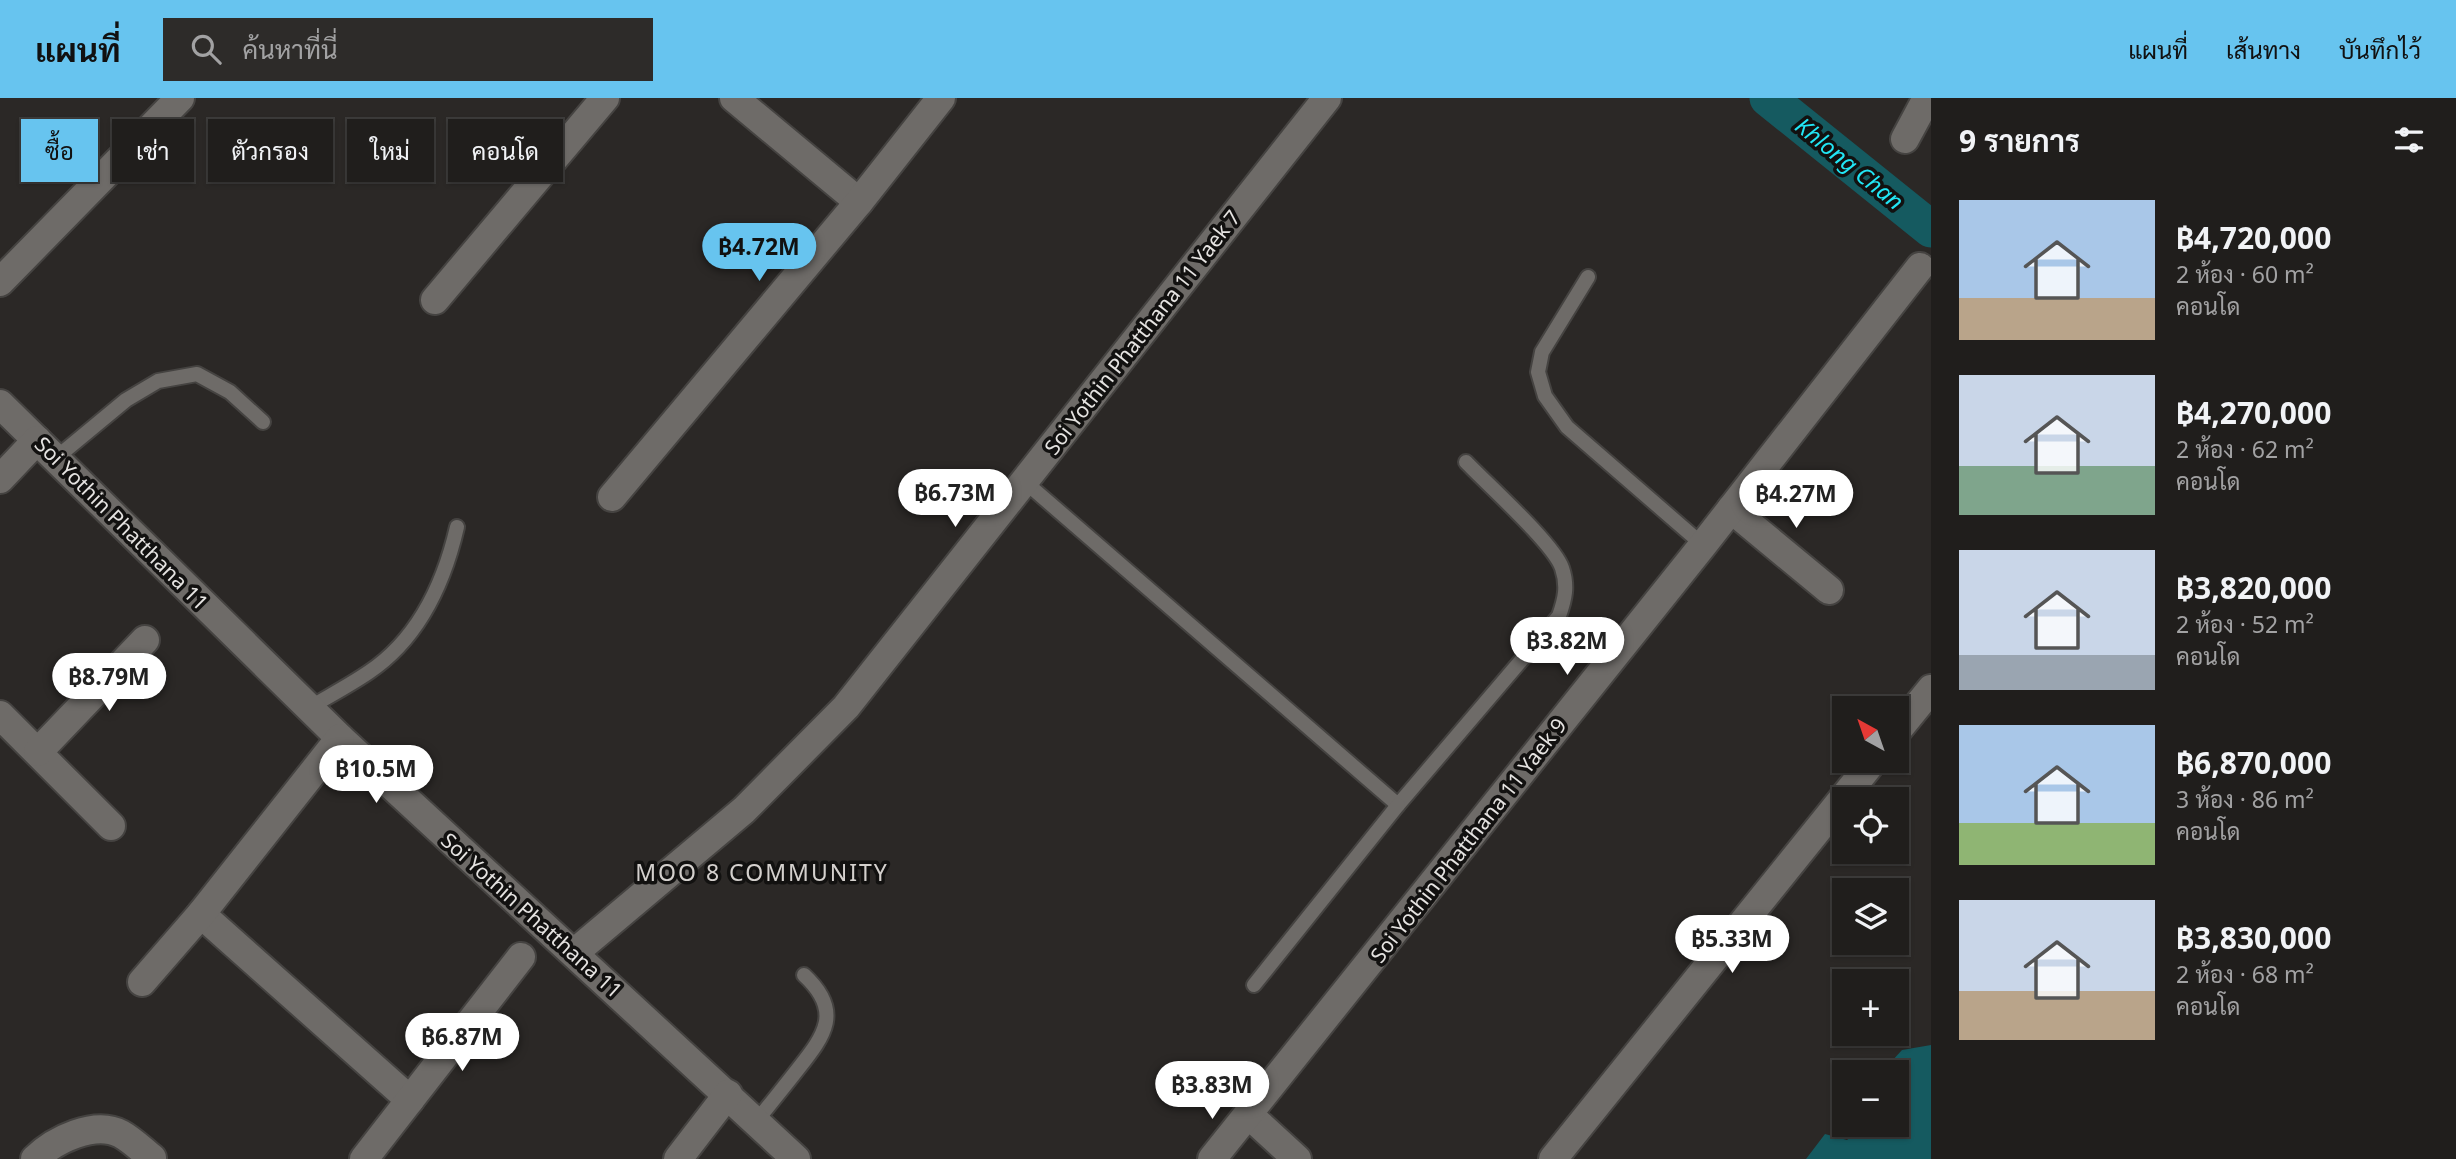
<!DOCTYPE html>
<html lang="th">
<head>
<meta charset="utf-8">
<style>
  body { margin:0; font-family:"Noto Sans",Sarabun,sans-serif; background:#2d2b29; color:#f1f3f6; height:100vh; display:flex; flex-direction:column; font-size:26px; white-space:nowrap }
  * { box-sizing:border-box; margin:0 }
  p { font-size:23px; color:#a2a2a3 }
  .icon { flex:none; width:38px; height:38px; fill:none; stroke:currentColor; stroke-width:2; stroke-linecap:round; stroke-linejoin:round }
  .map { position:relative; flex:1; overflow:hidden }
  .sheet { display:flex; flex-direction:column; background:#201e1c; width:525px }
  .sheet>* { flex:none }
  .guide { position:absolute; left:21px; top:21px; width:665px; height:63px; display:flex; gap:14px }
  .needle { width:46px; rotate:320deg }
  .controls { position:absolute; left:1832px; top:598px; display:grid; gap:14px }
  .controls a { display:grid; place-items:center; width:77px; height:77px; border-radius:0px; background:#201e1c; box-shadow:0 2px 5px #0004,0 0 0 2px #3d3c3b; font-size:35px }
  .price { position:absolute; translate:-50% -60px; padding:0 16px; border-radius:24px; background:#fff; color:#222; font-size:23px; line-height:46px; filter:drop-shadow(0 2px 4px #0008) }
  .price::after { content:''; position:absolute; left:50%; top:42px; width:21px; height:16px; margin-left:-10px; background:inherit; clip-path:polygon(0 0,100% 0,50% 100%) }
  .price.on { background:#67c4ef; color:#111 }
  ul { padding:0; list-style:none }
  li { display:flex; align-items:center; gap:21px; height:175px; padding:0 28px }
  li span { display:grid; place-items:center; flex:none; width:196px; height:140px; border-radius:0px; color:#555 }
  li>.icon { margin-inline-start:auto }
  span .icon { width:84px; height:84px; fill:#fffc; stroke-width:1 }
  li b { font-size:30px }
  h2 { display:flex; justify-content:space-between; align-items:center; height:84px; padding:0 28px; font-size:30px }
  .chip { padding:0 24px; border-radius:0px; background:#201e1c; box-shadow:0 2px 5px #0004,0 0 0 2px #3d3c3b; font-size:24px; line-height:63px }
  .chip.on { background:#67c4ef; color:#111 }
  header { display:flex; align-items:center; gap:42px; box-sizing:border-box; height:98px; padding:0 35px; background:#67c4ef; color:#111 }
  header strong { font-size:33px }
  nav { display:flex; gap:38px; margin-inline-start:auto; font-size:24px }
  .search { width:490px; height:63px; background:#2d2b29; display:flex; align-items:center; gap:18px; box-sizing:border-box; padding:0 24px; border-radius:0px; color:#a2a2a3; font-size:26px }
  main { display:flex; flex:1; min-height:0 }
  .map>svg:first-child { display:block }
  .water { fill:#155a60 }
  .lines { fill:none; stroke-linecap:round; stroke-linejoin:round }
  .canal { stroke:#155a60; stroke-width:37 }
  .service-casing { stroke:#454341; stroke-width:18 }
  .minor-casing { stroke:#454341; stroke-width:32 }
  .service { stroke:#6e6b68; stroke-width:14 }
  .minor { stroke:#6e6b68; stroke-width:28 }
  .labels { text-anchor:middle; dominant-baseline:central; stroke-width:7; stroke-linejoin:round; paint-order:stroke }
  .street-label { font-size:21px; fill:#e5e3e1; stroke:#121110 }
  .water-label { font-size:23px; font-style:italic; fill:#22e6f5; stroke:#121110 }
  .neighbourhood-label { font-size:23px; letter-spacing:2px; fill:#d4d0cd; stroke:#121110 }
</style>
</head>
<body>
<header>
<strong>แผนที่</strong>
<div class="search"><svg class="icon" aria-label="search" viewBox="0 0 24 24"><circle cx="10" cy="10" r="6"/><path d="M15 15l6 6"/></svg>ค้นหาที่นี่</div>
<nav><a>แผนที่</a><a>เส้นทาง</a><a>บันทึกไว้</a></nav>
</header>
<main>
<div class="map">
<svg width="1931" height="1061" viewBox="0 0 1931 1061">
  <rect width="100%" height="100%" fill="#2b2826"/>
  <path class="water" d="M 1931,947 L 1931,1061 L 1806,1061 L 1825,1036 L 1847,1042 L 1864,1027 L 1897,1027 L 1897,975 L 1881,975 L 1902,952 Z"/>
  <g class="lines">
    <path class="canal" d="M 1768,0 L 1931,131"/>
    <g class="service-casing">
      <g id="service">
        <path d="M 1588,179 L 1542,254 L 1538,274 L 1545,298 L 1567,329 L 1703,447"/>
        <path d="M 56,360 L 126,302 L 158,283 L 197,276 L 230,294 L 263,324"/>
        <path d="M 1024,383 L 1398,707 L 1559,518 C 1565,501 1568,488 1562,470 C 1554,446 1487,386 1466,364"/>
        <path d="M 309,610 C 329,598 350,587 369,574 C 418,541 444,485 457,429"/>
        <path d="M 1254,887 L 1398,707"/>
        <path d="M 756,1024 C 770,1006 784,989 798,971 C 825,937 843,913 804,877"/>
      </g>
    </g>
    <g class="minor-casing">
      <g id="minor">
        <path d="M 734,0 L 859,104"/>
        <path d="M 1905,41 L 1927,0"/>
        <path d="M 0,184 L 180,0"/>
        <path d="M 435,202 L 605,0"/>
        <path d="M 0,306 L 340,640 L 796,1061"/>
        <path d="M 0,381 L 37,342"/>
        <path d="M 612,399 L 859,104 L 941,0"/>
        <path d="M 1731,411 L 1829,492"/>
        <path d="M 0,617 L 111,728"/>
        <path d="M 1897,633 L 1931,591"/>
        <path d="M 38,654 L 145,542"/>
        <path d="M 201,816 L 410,1002"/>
        <path d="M 574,855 L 744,712 L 846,609 L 1327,0"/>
        <path d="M 142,884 L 201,816 L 340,640"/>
        <path d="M 1249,1017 L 1297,1061"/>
        <path d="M 35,1061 C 54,1042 95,1022 121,1036 C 132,1042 142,1052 152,1060"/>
        <path d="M 364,1061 L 521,859"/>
        <path d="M 678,1061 L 728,996"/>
        <path d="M 1212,1061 L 1703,447 L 1920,169"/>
        <path d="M 1553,1061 L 1873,663"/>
      </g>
    </g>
    <use href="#service" class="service"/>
    <use href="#minor" class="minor"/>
  </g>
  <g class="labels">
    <g class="street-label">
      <text transform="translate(1142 234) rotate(-52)">Soi Yothin Phatthana 11 Yaek 7</text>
      <text transform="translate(122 425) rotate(45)">Soi Yothin Phatthana 11</text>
      <text transform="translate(1468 742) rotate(-52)">Soi Yothin Phatthana 11 Yaek 9</text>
      <text transform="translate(532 817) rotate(42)">Soi Yothin Phatthana 11</text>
    </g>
    <g class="water-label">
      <text transform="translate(1850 65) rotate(39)">Khlong Chan</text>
    </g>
    <g class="neighbourhood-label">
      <text x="762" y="774">MOO 8 COMMUNITY</text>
    </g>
  </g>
</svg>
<div class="controls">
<a><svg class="needle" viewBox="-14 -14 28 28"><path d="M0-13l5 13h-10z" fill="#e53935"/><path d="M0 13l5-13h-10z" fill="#a2a2a3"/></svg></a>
<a><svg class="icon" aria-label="locate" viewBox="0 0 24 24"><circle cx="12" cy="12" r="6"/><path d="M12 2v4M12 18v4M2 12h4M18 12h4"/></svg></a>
<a><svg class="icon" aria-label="layers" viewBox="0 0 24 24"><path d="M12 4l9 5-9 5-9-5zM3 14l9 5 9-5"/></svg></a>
<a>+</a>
<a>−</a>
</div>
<b class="price on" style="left:759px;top:185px">฿4.72M</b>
<b class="price" style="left:955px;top:431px">฿6.73M</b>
<b class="price" style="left:1796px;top:432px">฿4.27M</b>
<b class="price" style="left:1567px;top:579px">฿3.82M</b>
<b class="price" style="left:109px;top:615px">฿8.79M</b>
<b class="price" style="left:376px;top:707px">฿10.5M</b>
<b class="price" style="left:1732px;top:877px">฿5.33M</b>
<b class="price" style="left:462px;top:975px">฿6.87M</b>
<b class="price" style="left:1212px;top:1023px">฿3.83M</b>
<div class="guide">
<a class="chip on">ซื้อ</a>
<a class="chip">เช่า</a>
<a class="chip">ตัวกรอง</a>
<a class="chip">ใหม่</a>
<a class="chip">คอนโด</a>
</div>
</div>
<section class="sheet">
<h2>9 รายการ<svg class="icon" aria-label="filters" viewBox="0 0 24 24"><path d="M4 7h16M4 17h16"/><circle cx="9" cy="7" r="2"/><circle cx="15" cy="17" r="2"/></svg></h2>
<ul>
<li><span style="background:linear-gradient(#a9c7e8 70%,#b9a48a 0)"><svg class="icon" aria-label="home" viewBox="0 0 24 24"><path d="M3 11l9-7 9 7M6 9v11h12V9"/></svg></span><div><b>฿4,720,000</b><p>2 ห้อง · 60 m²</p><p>คอนโด</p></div></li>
<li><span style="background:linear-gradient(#c9d6e8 65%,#7fa58c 0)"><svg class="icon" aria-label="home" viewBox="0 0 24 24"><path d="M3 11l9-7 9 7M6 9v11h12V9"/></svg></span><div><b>฿4,270,000</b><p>2 ห้อง · 62 m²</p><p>คอนโด</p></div></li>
<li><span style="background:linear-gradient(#c9d6e8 75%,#9aa5b1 0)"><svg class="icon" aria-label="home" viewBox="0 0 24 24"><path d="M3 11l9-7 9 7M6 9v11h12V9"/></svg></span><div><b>฿3,820,000</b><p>2 ห้อง · 52 m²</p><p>คอนโด</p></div></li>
<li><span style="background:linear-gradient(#a9c7e8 70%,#8fb573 0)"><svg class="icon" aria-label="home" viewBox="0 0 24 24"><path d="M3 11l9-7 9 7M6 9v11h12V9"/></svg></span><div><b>฿6,870,000</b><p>3 ห้อง · 86 m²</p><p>คอนโด</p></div></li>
<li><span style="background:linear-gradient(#c9d6e8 65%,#b9a48a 0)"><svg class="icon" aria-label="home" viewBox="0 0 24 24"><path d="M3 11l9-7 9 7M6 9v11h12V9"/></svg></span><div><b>฿3,830,000</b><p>2 ห้อง · 68 m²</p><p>คอนโด</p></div></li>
</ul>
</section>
</main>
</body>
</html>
